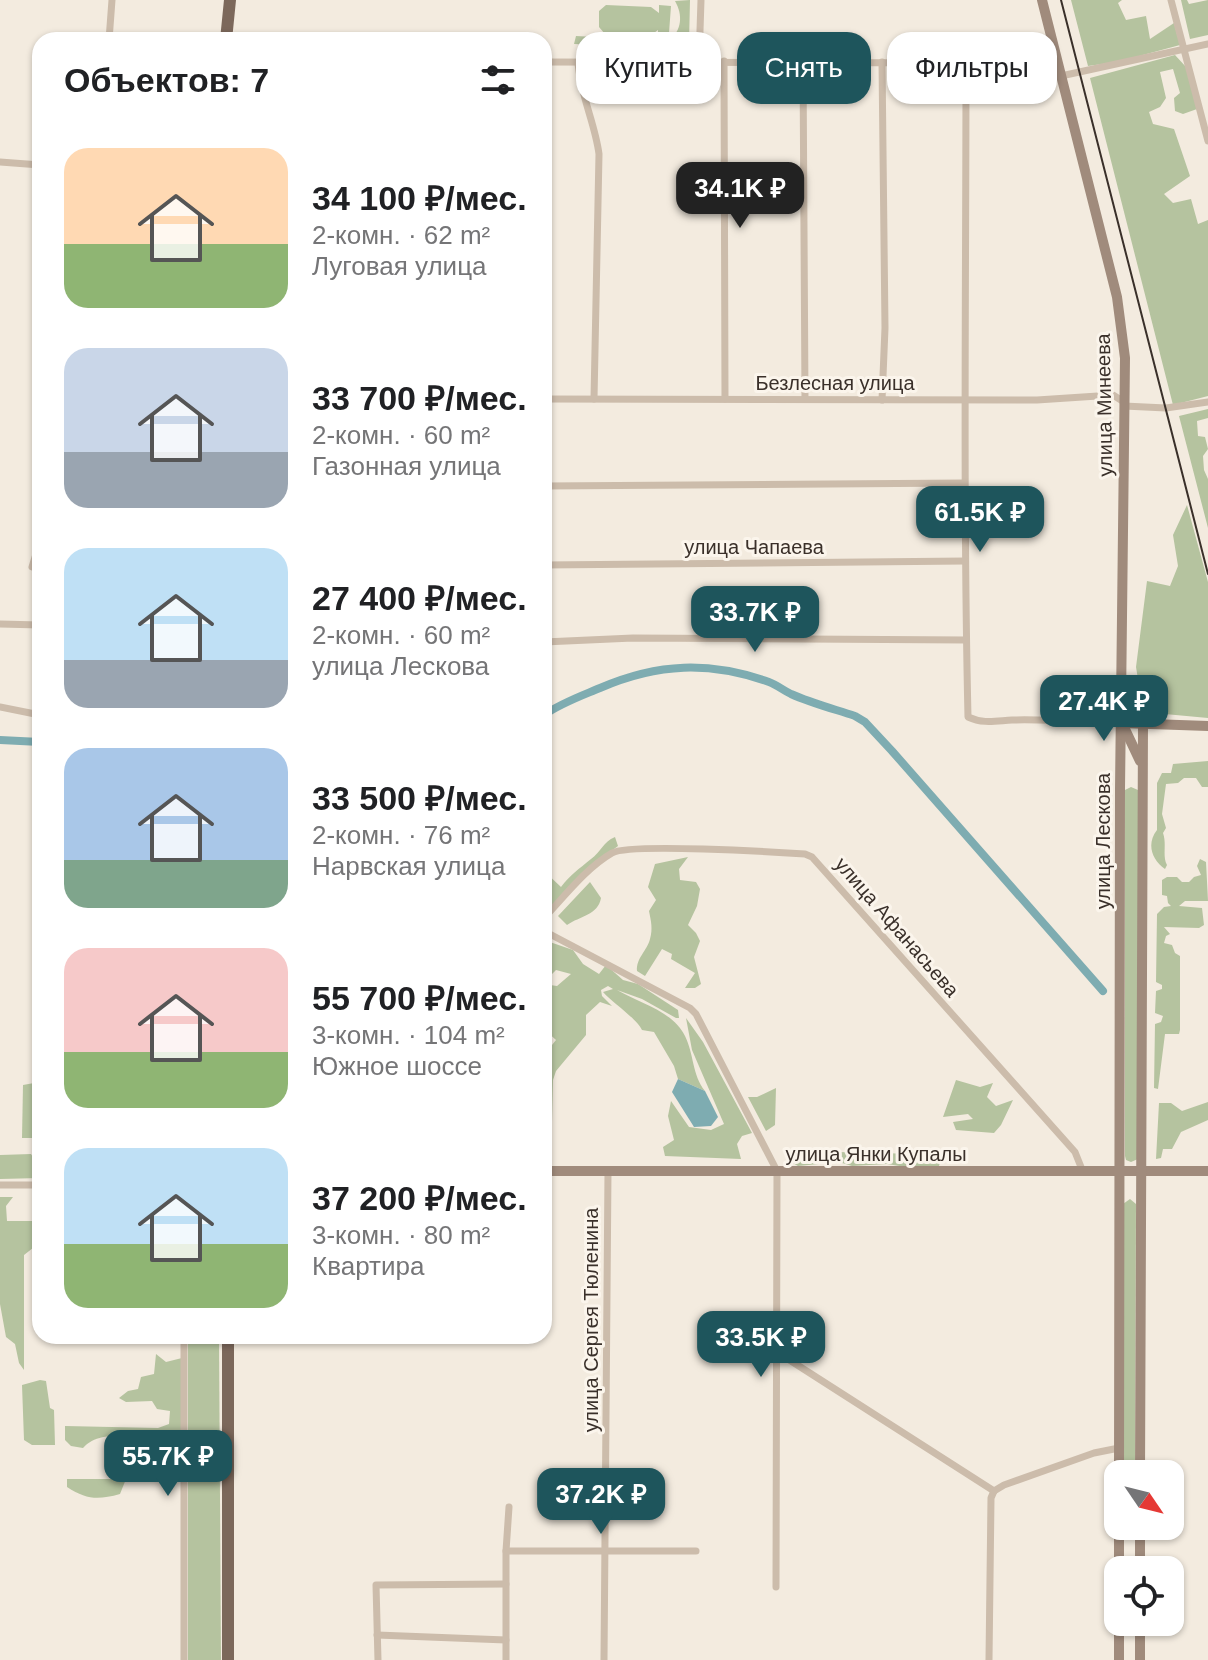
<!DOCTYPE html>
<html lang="ru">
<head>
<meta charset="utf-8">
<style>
  body { margin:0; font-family:Arial,sans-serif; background:#f6f6f6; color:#202124; height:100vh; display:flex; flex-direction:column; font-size:30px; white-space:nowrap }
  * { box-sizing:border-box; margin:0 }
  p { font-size:26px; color:#757577 }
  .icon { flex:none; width:44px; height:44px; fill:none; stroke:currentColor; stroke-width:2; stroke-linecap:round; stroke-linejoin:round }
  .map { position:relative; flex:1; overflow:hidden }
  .sheet { position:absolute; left:32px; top:32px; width:520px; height:1312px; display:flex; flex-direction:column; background:#fff; border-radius:24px; box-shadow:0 2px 6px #0004 }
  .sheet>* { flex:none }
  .guide { position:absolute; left:576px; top:32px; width:512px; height:72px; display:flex; gap:16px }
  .needle { width:52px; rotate:125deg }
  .fabs { position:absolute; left:1104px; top:1460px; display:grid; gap:16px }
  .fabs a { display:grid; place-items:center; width:80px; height:80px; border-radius:16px; background:#fff; box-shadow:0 2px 6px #0004; font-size:40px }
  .price { position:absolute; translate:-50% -68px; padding:0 18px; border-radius:16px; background:#1e555c; color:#fff; font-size:26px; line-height:52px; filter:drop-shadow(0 2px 4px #0008) }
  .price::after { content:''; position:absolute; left:50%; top:48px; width:24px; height:18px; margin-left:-12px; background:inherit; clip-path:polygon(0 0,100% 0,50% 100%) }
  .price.on { background:#222; color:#fff }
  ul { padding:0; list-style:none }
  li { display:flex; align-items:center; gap:24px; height:200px; padding:0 32px }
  li span { display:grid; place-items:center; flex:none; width:224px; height:160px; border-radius:24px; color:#555 }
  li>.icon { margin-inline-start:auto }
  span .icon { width:96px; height:96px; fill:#fffc; stroke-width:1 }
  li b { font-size:34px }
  h2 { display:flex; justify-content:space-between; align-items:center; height:96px; padding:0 32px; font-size:34px }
  .pill { padding:0 28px; border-radius:24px; background:#fff; box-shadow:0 2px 6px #0004; font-size:28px; line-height:72px }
  .pill.on { background:#1e555c; color:#fff }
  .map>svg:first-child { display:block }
  .green { fill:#b5c39f }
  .water { fill:#7eacb1 }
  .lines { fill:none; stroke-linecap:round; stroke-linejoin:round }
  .canal { stroke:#7eacb1; stroke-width:8 }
  .street { stroke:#ccbcab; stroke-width:7 }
  .secondary { stroke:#a08b7c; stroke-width:10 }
  .primary { stroke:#7c685b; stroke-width:12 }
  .tram { stroke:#3a302a; stroke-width:2 }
  .labels { text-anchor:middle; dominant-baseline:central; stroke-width:6; stroke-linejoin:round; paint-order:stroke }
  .street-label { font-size:20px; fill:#3a302a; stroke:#fbf5ec }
</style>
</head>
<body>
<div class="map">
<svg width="1208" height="1660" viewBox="0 0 1208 1660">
  <rect width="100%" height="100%" fill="#f3ebdf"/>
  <g class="green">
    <path d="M 690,0 L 689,43 L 684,49 L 574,44 L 576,36 L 669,41 C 682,30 683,15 675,1 Z"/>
    <path d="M 1071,0 L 1122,0 L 1118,3 L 1126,20 L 1146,16 L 1150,39 L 1174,23 L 1180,45 L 1117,62 L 1088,66 Z"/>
    <path d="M 1181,0 L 1187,0 L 1189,4 L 1208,0 L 1208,35 L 1190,39 Z"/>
    <path d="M 606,5 L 651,7 L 659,13 L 659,5 L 671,6 L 669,33 L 658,33 L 658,30 L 651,35 L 605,34 L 599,27 L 599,11 Z"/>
    <path d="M 1175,55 L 1186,67 L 1197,109 L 1183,114 L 1175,111 L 1174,98 L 1180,93 L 1173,69 L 1160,72 L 1166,98 L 1160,107 L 1149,112 L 1153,124 L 1174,129 L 1190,176 L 1164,194 L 1173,203 L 1191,199 L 1198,224 L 1208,220 L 1208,396 L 1173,405 L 1090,78 Z"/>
    <path d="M 1208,409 L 1208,418 L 1197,421 L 1198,436 L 1205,437 L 1208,449 L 1203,456 L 1204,470 L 1208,479 L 1208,528 L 1179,416 Z"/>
    <path d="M 1187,505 L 1208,582 L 1208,718 L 1154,713 L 1154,683 L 1138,679 L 1136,667 L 1147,581 L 1170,586 L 1178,566 L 1173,535 Z"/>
    <path d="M 1208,761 L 1208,787 L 1202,787 L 1196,778 L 1184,778 L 1178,783 L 1166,784 L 1162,814 L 1166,828 L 1163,833 C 1167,844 1162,856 1167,865 L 1165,869 C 1152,860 1146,844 1157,830 L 1157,783 L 1162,773 L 1171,773 L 1173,764 Z"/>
    <path d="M 1131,787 L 1138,790 L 1138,1159 L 1131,1162 L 1126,1160 L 1125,1156 L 1125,790 Z"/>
    <path d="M 615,837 L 618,846 L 602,858 L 544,914 L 544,903 L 550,897 L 544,891 L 544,871 L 561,887 C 570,875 579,869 591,859 C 601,852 603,842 615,837 Z"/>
    <path d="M 688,857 L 679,869 L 680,880 L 696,882 L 700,889 L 697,906 L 688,925 L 696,933 L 700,941 L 694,957 L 701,984 L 695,988 L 685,988 L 695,973 L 671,959 L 672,954 L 662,949 L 645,976 L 637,971 C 636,958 647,951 650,939 C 653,929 651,921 649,911 L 656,900 L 648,887 L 655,864 Z"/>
    <path d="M 1200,859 L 1206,862 L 1208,901 L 1185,901 L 1179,906 L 1202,908 L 1204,925 L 1199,928 L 1164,927 L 1170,934 L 1166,936 L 1164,943 L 1172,945 L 1175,953 L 1180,956 L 1180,1030 L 1179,1034 L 1165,1034 L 1158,1089 L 1154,1088 L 1155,1024 L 1161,1022 L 1163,1016 L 1155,1013 L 1156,991 L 1162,989 L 1162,985 L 1156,982 L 1157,914 L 1164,907 L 1171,906 L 1168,903 L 1167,896 L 1162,895 L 1162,880 L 1167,877 L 1177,877 L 1182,882 L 1189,882 L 1194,877 L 1201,875 L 1197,866 Z"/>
    <path d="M 590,882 L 601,898 C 598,915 580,916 567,925 L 558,916 Z"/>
    <path d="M 544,940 L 573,950 L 583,964 L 599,974 L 606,965 L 623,980 L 638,984 L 678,1010 L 679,1018 L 676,1018 L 642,999 L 617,990 C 639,1003 673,1011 685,1036 C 694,1054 692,1075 705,1091 L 678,1079 L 674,1066 L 654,1032 L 642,1030 C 637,1019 613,1003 603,992 L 613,989 L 608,986 L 601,990 L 602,996 L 612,1006 L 600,1002 L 586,1015 L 586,1035 L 556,1071 L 553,1080 L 552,1122 L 544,1119 L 544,1055 L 556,1040 L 544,1029 L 544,996 L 550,985 L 557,986 L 571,974 L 556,970 L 544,982 Z"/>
    <path d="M 686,1018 L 703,1042 L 752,1133 L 742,1136 L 737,1144 L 741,1159 L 665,1156 L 663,1147 L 674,1140 L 668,1116 L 671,1101 L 689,1127 L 711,1130 L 724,1124 L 692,1050 Z"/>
    <path d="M 956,1080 L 980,1087 L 993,1083 L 987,1097 L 996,1106 L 1013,1100 L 1001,1125 L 994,1133 L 956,1130 L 953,1122 L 973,1119 L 968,1114 L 943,1117 Z"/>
    <path d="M 34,1083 L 37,1091 L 33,1138 L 22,1138 L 23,1085 Z"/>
    <path d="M 776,1088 L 775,1125 L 766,1131 L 748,1097 L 757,1097 Z"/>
    <path d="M 1208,1102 L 1208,1120 L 1181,1132 L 1172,1149 L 1163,1149 L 1161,1158 L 1156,1159 L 1159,1103 L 1171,1103 L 1182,1111 Z"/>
    <path d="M 851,1152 L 942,1155 L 939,1166 L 918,1169 L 887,1164 L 852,1166 L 839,1162 L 798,1166 L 791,1162 L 792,1153 Z"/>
    <path d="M 31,1154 L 40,1169 L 40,1178 L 0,1179 L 0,1155 Z"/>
    <path d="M 0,1197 L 13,1197 L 6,1206 L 7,1221 L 40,1221 L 40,1245 L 38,1244 L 24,1255 L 24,1370 L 19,1363 L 15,1344 L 6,1337 L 0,1304 Z"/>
    <path d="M 1130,1199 L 1136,1204 L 1135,1474 L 1122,1474 L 1123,1204 Z"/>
    <path d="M 188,1336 L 219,1336 L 221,1660 L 188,1660 Z"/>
    <path d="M 156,1354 L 166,1362 L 182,1358 L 182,1447 L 150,1448 L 147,1435 C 125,1437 98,1431 83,1448 L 71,1446 L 65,1440 L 65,1426 L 158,1428 L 169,1424 L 170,1411 L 157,1409 L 152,1401 L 126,1402 L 119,1398 L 128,1391 L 138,1389 L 141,1377 L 154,1374 Z"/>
    <path d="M 40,1380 L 46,1381 L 50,1408 L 54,1410 L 55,1445 L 32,1445 L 24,1440 L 22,1385 Z"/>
    <path d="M 67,1479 L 126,1479 L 120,1494 C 98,1500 87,1500 67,1487 Z"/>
  </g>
  <path class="water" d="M 678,1079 L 705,1091 L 718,1117 L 711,1126 L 694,1127 L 672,1092 Z"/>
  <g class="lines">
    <g class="canal">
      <path d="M 544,715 C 561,703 581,696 600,688 C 658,663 709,661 769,682 C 777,685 783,690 791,694 C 811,703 834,709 855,716 L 865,722 L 892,751 L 1103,991"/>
      <path d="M 0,740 L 40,742"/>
    </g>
    <g class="street">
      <path d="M 1171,0 L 1208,141"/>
      <path d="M 109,40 L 112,0"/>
      <path d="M 699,61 L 701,0"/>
      <path d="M 724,61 L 725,399"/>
      <path d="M 803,61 L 805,399"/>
      <path d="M 544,62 L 1031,63 L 1045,57 L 1052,41"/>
      <path d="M 578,62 C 580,94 595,123 599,154 L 594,399"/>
      <path d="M 882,62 L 885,328 L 882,400"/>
      <path d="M 966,62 C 966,281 963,499 968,717 C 983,724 995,721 1012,720 C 1048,719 1085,722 1122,723"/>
      <path d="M 1061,76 L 1208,44"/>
      <path d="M 0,162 L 40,165"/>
      <path d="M 544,399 L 1037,400 L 1113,395 L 1124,402"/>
      <path d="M 1124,406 L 1166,408 L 1208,402"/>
      <path d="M 544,486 L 964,483"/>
      <path d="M 544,565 L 965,561"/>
      <path d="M 32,567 L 36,554 L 40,461"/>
      <path d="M 0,624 L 40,625"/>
      <path d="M 544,642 L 633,638 L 966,640"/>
      <path d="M 0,707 L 40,715"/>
      <path d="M 544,918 C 564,897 586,868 612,853 C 629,843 775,852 805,854 L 812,857 L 1075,1152 L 1083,1172"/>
      <path d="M 544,931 L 690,1008 L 696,1014 L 777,1171 L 776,1587"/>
      <path d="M 0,1185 L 40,1185"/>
      <path d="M 777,1352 L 994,1491"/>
      <path d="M 994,1491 L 1004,1485 L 1094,1453 L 1119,1448"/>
      <path d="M 506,1551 L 696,1551"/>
      <path d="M 377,1635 L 506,1640"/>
      <path d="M 184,1660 L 184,1336"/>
      <path d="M 378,1660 L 376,1585 L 506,1584"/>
      <path d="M 506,1660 L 506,1551 L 509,1507"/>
      <path d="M 604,1660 L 608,1171"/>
      <path d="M 989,1660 L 991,1498 L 994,1491"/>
    </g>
    <g class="secondary">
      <path d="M 1042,0 L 1117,297 L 1125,358 L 1120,789 L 1119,1474"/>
      <path d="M 1122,723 L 1208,726"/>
      <path d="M 1123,725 L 1140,761"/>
      <path d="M 544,1171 L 1208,1171"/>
      <path d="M 1140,1474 L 1143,724"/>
      <path d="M 1119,1570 L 1119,1526"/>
      <path d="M 1140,1570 L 1140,1526"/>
      <path d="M 1119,1660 L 1119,1622"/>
      <path d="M 1140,1660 L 1140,1622"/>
    </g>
    <g class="primary">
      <path d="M 226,40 L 230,0"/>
      <path d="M 228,1336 L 228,1660"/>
    </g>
    <path class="tram" d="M 1061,0 L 1208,574"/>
  </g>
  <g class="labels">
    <g class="street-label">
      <text x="835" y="383">Безлесная улица</text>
      <text transform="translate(1104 405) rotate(-91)">улица Минеева</text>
      <text x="754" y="547">улица Чапаева</text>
      <text transform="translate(1103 841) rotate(-90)">улица Лескова</text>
      <text transform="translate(897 927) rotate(49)">улица Афанасьева</text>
      <text x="876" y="1154">улица Янки Купалы</text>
      <text transform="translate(591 1320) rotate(-90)">улица Сергея Тюленина</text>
    </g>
  </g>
</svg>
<div class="fabs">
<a><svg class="needle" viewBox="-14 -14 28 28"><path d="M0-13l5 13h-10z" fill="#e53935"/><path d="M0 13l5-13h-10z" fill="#757577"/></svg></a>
<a><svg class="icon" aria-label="locate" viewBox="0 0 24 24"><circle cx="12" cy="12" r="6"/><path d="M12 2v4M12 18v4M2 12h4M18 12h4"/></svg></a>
</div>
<b class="price on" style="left:740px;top:230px">34.1K ₽</b>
<b class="price" style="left:980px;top:554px">61.5K ₽</b>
<b class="price" style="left:755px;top:654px">33.7K ₽</b>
<b class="price" style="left:1104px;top:743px">27.4K ₽</b>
<b class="price" style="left:761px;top:1379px">33.5K ₽</b>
<b class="price" style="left:168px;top:1498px">55.7K ₽</b>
<b class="price" style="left:601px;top:1536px">37.2K ₽</b>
<div class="guide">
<a class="pill">Купить</a>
<a class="pill on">Снять</a>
<a class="pill">Фильтры</a>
</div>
<section class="sheet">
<h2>Объектов: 7<svg class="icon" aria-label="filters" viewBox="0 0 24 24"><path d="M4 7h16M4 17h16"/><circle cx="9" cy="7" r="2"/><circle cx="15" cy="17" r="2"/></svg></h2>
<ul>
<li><span style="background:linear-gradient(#ffd9b3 60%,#8fb573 0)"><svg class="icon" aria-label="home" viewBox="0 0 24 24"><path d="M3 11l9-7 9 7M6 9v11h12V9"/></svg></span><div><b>34 100 ₽/мес.</b><p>2-комн. · 62 m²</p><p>Луговая улица</p></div></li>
<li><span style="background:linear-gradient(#c9d6e8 65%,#9aa5b1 0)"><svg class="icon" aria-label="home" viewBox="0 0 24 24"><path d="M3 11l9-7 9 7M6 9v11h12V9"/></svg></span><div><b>33 700 ₽/мес.</b><p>2-комн. · 60 m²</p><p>Газонная улица</p></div></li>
<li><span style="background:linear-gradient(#bfe0f5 70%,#9aa5b1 0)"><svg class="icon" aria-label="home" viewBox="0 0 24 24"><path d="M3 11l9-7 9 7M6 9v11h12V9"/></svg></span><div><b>27 400 ₽/мес.</b><p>2-комн. · 60 m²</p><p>улица Лескова</p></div></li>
<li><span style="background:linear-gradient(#a9c7e8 70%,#7fa58c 0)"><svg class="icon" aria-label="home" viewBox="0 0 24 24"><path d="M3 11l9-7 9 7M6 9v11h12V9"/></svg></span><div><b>33 500 ₽/мес.</b><p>2-комн. · 76 m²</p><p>Нарвская улица</p></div></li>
<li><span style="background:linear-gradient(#f6c9c9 65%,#8fb573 0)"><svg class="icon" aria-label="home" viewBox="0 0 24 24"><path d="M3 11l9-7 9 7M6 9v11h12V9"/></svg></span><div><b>55 700 ₽/мес.</b><p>3-комн. · 104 m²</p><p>Южное шоссе</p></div></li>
<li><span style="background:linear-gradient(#bfe0f5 60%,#8fb573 0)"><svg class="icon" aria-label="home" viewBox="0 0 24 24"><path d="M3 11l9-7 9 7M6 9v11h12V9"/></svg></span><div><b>37 200 ₽/мес.</b><p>3-комн. · 80 m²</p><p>Квартира</p></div></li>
</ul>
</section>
</div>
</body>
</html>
